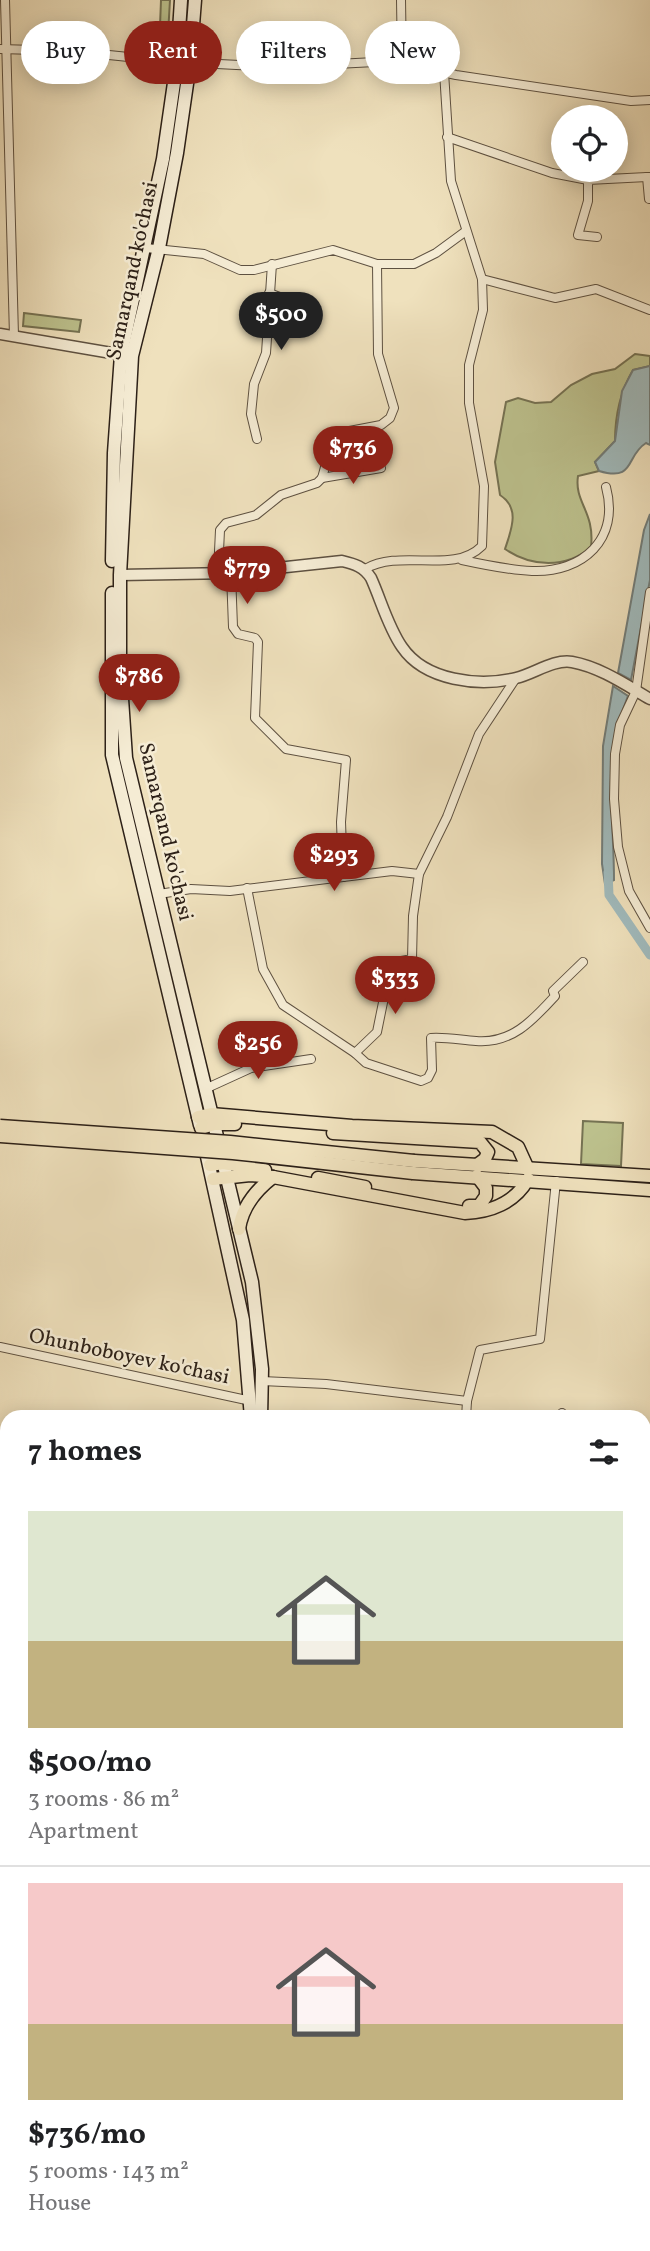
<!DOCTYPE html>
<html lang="en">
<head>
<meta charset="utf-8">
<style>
  body { margin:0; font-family:Vollkorn,serif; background:#f2f2f2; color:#202124; height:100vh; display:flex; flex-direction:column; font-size:26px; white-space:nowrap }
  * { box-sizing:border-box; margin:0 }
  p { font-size:23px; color:#757577 }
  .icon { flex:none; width:38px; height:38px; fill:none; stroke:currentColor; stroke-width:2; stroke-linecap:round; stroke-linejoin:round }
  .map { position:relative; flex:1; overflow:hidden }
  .panel { position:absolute; left:0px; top:1410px; width:651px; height:842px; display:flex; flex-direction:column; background:#fff; border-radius:21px 21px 0 0; box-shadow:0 4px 18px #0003 }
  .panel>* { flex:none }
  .banner { position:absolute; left:21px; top:21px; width:609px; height:63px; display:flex; gap:14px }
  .controls { position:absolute; left:551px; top:105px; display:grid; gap:14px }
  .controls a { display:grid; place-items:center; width:77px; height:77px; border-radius:50%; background:#fff; box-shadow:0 4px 18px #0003; font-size:35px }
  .price { position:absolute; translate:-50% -60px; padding:0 16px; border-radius:24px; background:#8f2418; color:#fff; font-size:23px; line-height:46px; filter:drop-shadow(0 2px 4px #0008) }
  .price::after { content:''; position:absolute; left:50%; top:42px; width:21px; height:16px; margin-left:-10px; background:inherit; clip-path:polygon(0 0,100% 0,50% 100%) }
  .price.on { background:#222; color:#fff }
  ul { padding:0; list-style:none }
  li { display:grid; align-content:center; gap:14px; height:371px; padding:0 28px }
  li+li { border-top:2px solid #e0e0e0 }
  li span { display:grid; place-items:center; height:217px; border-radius:0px; color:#555 }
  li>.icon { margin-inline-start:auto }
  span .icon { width:126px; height:126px; fill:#fffc; stroke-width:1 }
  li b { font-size:30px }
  h2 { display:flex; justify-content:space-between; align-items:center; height:84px; padding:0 28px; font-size:30px }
  .pill { padding:0 24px; border-radius:32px; background:#fff; box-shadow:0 4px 18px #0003; font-size:24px; line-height:63px }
  .pill.on { background:#8f2418; color:#fff }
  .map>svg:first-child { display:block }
  .green { fill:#bdc28e; stroke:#757253; stroke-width:2 }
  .water { fill:#a0babc; stroke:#727d7a; stroke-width:2 }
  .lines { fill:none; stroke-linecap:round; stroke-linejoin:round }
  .canal { stroke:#a0babc; stroke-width:9 }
  .minor-casing { stroke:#5e5141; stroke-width:10 }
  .tertiary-casing { stroke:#5e5141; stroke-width:13 }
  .secondary-casing { stroke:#2d2118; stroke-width:15 }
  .primary-casing { stroke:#2d2118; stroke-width:15 }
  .minor { stroke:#f5ecd4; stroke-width:8 }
  .tertiary { stroke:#f5ecd4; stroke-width:10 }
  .secondary { stroke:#f5ecd4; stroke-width:12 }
  .primary { stroke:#efe1bd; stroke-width:12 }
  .rail-casing { stroke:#2d2118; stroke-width:5 }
  .rail { stroke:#f5ecd4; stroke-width:2.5; stroke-dasharray:8; stroke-linecap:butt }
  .primary-bridge-casing { stroke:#2d2118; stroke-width:15; stroke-linecap:butt }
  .primary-bridge { stroke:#efe1bd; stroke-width:12 }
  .labels { text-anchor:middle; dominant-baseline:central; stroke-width:5; stroke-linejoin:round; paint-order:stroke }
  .street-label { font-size:21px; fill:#2d2118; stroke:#f5ecd4 }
</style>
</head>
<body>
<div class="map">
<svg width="650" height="2251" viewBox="0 0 650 2251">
  <rect width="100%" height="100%" fill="#efe1bd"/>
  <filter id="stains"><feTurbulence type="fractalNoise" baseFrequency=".00286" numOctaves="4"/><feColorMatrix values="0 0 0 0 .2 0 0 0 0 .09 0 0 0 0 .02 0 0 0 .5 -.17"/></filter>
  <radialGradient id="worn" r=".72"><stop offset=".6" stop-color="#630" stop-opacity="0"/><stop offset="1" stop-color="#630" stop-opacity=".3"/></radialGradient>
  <g class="green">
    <path d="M 161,0 L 170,0 L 167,52 L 159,52 Z"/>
    <path d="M 24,313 L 81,320 L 79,332 L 23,326 Z"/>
    <path d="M 635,354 L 650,356 L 650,366 L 633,370 C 620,392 615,416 615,441 L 595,462 L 599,471 L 578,476 C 574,503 595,511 591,547 C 566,569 531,567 505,549 C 512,528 520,508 500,495 L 495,462 L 506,402 L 518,398 L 535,403 L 551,402 L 571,385 L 592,374 L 615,369 Z"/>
    <path d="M 583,1121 L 623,1123 L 621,1166 L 581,1164 Z"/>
    <path d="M 0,1722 L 7,1722 L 7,1936 L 0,1937 Z"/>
  </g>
  <g class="water">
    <path d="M 650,366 L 650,445 L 646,443 C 625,456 636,482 599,471 L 595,462 L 615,441 L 622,391 L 633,370 Z"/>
    <path d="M 650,514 L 650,580 L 631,680 L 618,673 L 644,530 Z"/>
    <path d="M 613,686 L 628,696 C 602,760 614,814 614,880 L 605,884 L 602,864 L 603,746 Z"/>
  </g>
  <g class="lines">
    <path class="canal" d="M 608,872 L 609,895 L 650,955"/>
    <g class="minor-casing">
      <g id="minor">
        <path d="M 5,0 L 14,336"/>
        <path d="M 401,0 L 402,63"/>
        <path d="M 0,49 L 70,51 L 177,62 L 279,67 L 394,61 L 456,75 L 631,101 L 650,100"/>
        <path d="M 447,137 L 552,173 L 588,180"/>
        <path d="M 649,199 L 647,177 L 650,177"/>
        <path d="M 597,237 L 578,235 L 588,201 L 588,180 L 647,177"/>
        <path d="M 146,248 L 204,254 L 240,270 L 254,270 L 333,250 L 377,264 L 414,264 L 436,253 L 466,231"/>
        <path d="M 482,279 L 555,298 L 596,289 L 650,310"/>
        <path d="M 269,293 L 290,301"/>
        <path d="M 257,439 L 251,414 L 254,384 L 266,353 L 272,264"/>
        <path d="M 322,478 L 381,468"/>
        <path d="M 462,560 C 485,565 509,570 532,571 C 583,573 620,539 606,487"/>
        <path d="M 365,569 C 402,548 453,575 482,546 L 484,486 L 469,403 L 469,365 L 483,310 L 482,279 L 451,181 L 444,72"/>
        <path d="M 218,573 L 220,530 L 226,523 L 256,515 L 281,495 L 317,483 L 322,478 L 333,438 L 339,433 L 381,425 L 390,418 L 394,408 L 378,354 L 377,264"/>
        <path d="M 231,573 L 233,627 L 238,634 L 255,638 L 258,642 L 255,718 L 286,749 L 346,760 L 341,822 L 343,877"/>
        <path d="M 650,592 L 636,691 L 620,725 L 615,754 L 614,799 L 618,847 L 629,891 L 650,928"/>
        <path d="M 247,888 L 263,969 L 283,1005 L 355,1053 L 366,1063 L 421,1081 L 428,1078 L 432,1070 L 431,1038 C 446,1037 461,1040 476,1041 C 512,1044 533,1020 555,996 L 553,991 L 583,962"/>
        <path d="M 159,894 L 191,889 L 230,891 L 392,871 L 419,874"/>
        <path d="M 355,1053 L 377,1032 L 391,963 L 412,959 L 413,916 L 419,874 L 447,817 L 479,734 L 516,678"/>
        <path d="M 205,1089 L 251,1068 L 311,1059"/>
        <path d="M 0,1347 L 251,1401"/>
        <path d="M 262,1381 L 326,1384 L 467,1401 L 480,1350 L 540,1339 L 556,1181"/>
        <path d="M 562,1413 L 562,1418"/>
        <path d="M 466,1418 L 467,1401"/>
        <path d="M 644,1703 L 650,1704"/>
        <path d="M 0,1711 L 7,1711"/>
        <path d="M 644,1857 L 650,1856"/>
        <path d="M 354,2245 L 354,2251"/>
        <path d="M 450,2245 L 450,2251"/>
        <path d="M 609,2245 L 609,2251"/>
      </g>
    </g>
    <g class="tertiary-casing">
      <g id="tertiary">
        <path d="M 0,334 L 129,356"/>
        <path d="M 120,575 L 231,573 L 342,561 C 355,564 364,567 371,578 C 381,600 388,627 402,647 C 425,681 479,687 516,678 C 534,674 553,659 572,662 C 600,667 626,685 650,699"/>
      </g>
    </g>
    <g class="secondary-casing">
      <g id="secondary">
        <path d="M 195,0 L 190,63 L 177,153 L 159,248 L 132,356 L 120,575 L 120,669 L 126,758 L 252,1282 L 262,1369 L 261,1418"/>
        <path d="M 112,561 L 114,453 L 121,355 L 163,159 L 177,62 L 181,0"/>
        <path d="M 112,593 L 112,755 L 200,1125"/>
        <path d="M 204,1143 L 243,1320 L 251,1418"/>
        <path d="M 241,2245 L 241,2251"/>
      </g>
    </g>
    <g class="primary-casing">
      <g id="primary">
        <path d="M 198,1117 L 211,1114 L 352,1126 L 492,1132 L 518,1147 L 528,1169"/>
        <path d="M 201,1128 L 214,1124 L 235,1124"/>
        <path d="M 333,1133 L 480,1142 L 488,1152 L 485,1159 L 477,1165"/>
        <path d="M 414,1161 L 650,1176"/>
        <path d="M 210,1165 L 223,1163 L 265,1170"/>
        <path d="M 413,1173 L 650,1190"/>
        <path d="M 318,1178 L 365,1187"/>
        <path d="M 213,1179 L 250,1175 L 273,1177 L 465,1213 C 490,1212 515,1203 528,1179"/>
        <path d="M 469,1206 L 479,1206 L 486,1196 L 486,1188 L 477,1176"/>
        <path d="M 239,1229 C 242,1208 256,1190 273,1177"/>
      </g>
    </g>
    <use href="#minor" class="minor"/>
    <use href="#tertiary" class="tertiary"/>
    <use href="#secondary" class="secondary"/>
    <use href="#primary" class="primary"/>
    <g class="rail-casing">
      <path id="rail" d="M 115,2251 L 135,2245"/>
    </g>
    <use href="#rail" class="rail"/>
    <g class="primary-bridge-casing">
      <g id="primary-bridge">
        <path d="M 0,1126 L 230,1142 L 414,1161"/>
        <path d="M 0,1136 L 233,1153 L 413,1173"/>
      </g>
    </g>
    <use href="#primary-bridge" class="primary-bridge"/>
  </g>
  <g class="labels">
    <g class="street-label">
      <text transform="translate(133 271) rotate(-78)">Samarqand ko'chasi</text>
      <text transform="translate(165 832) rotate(77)">Samarqand ko'chasi</text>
      <text transform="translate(129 1357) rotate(12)">Ohunboboyev ko'chasi</text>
    </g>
  </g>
  <rect width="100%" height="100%" filter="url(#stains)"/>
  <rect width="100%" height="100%" fill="url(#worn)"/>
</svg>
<div class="controls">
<a><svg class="icon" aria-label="locate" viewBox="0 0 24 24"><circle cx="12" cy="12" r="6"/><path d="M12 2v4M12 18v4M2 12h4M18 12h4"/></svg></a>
</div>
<b class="price on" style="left:281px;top:352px">$500</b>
<b class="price" style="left:353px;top:486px">$736</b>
<b class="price" style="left:247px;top:606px">$779</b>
<b class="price" style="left:139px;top:714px">$786</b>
<b class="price" style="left:334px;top:893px">$293</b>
<b class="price" style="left:395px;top:1016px">$333</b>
<b class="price" style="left:258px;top:1081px">$256</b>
<div class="banner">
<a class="pill">Buy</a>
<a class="pill on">Rent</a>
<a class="pill">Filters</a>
<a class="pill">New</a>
</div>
<section class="panel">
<h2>7 homes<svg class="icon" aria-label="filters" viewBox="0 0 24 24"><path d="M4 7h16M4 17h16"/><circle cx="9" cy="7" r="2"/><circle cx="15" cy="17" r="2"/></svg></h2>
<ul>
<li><span style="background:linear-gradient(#dfe7d0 60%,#c2b280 0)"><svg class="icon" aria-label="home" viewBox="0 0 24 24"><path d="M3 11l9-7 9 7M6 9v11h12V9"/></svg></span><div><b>$500/mo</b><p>3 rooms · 86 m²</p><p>Apartment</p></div></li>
<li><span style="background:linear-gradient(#f6c9c9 65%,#c2b280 0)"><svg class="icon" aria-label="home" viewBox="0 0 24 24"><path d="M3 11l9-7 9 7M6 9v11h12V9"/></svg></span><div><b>$736/mo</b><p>5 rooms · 143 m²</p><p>House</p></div></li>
</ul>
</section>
</div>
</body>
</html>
